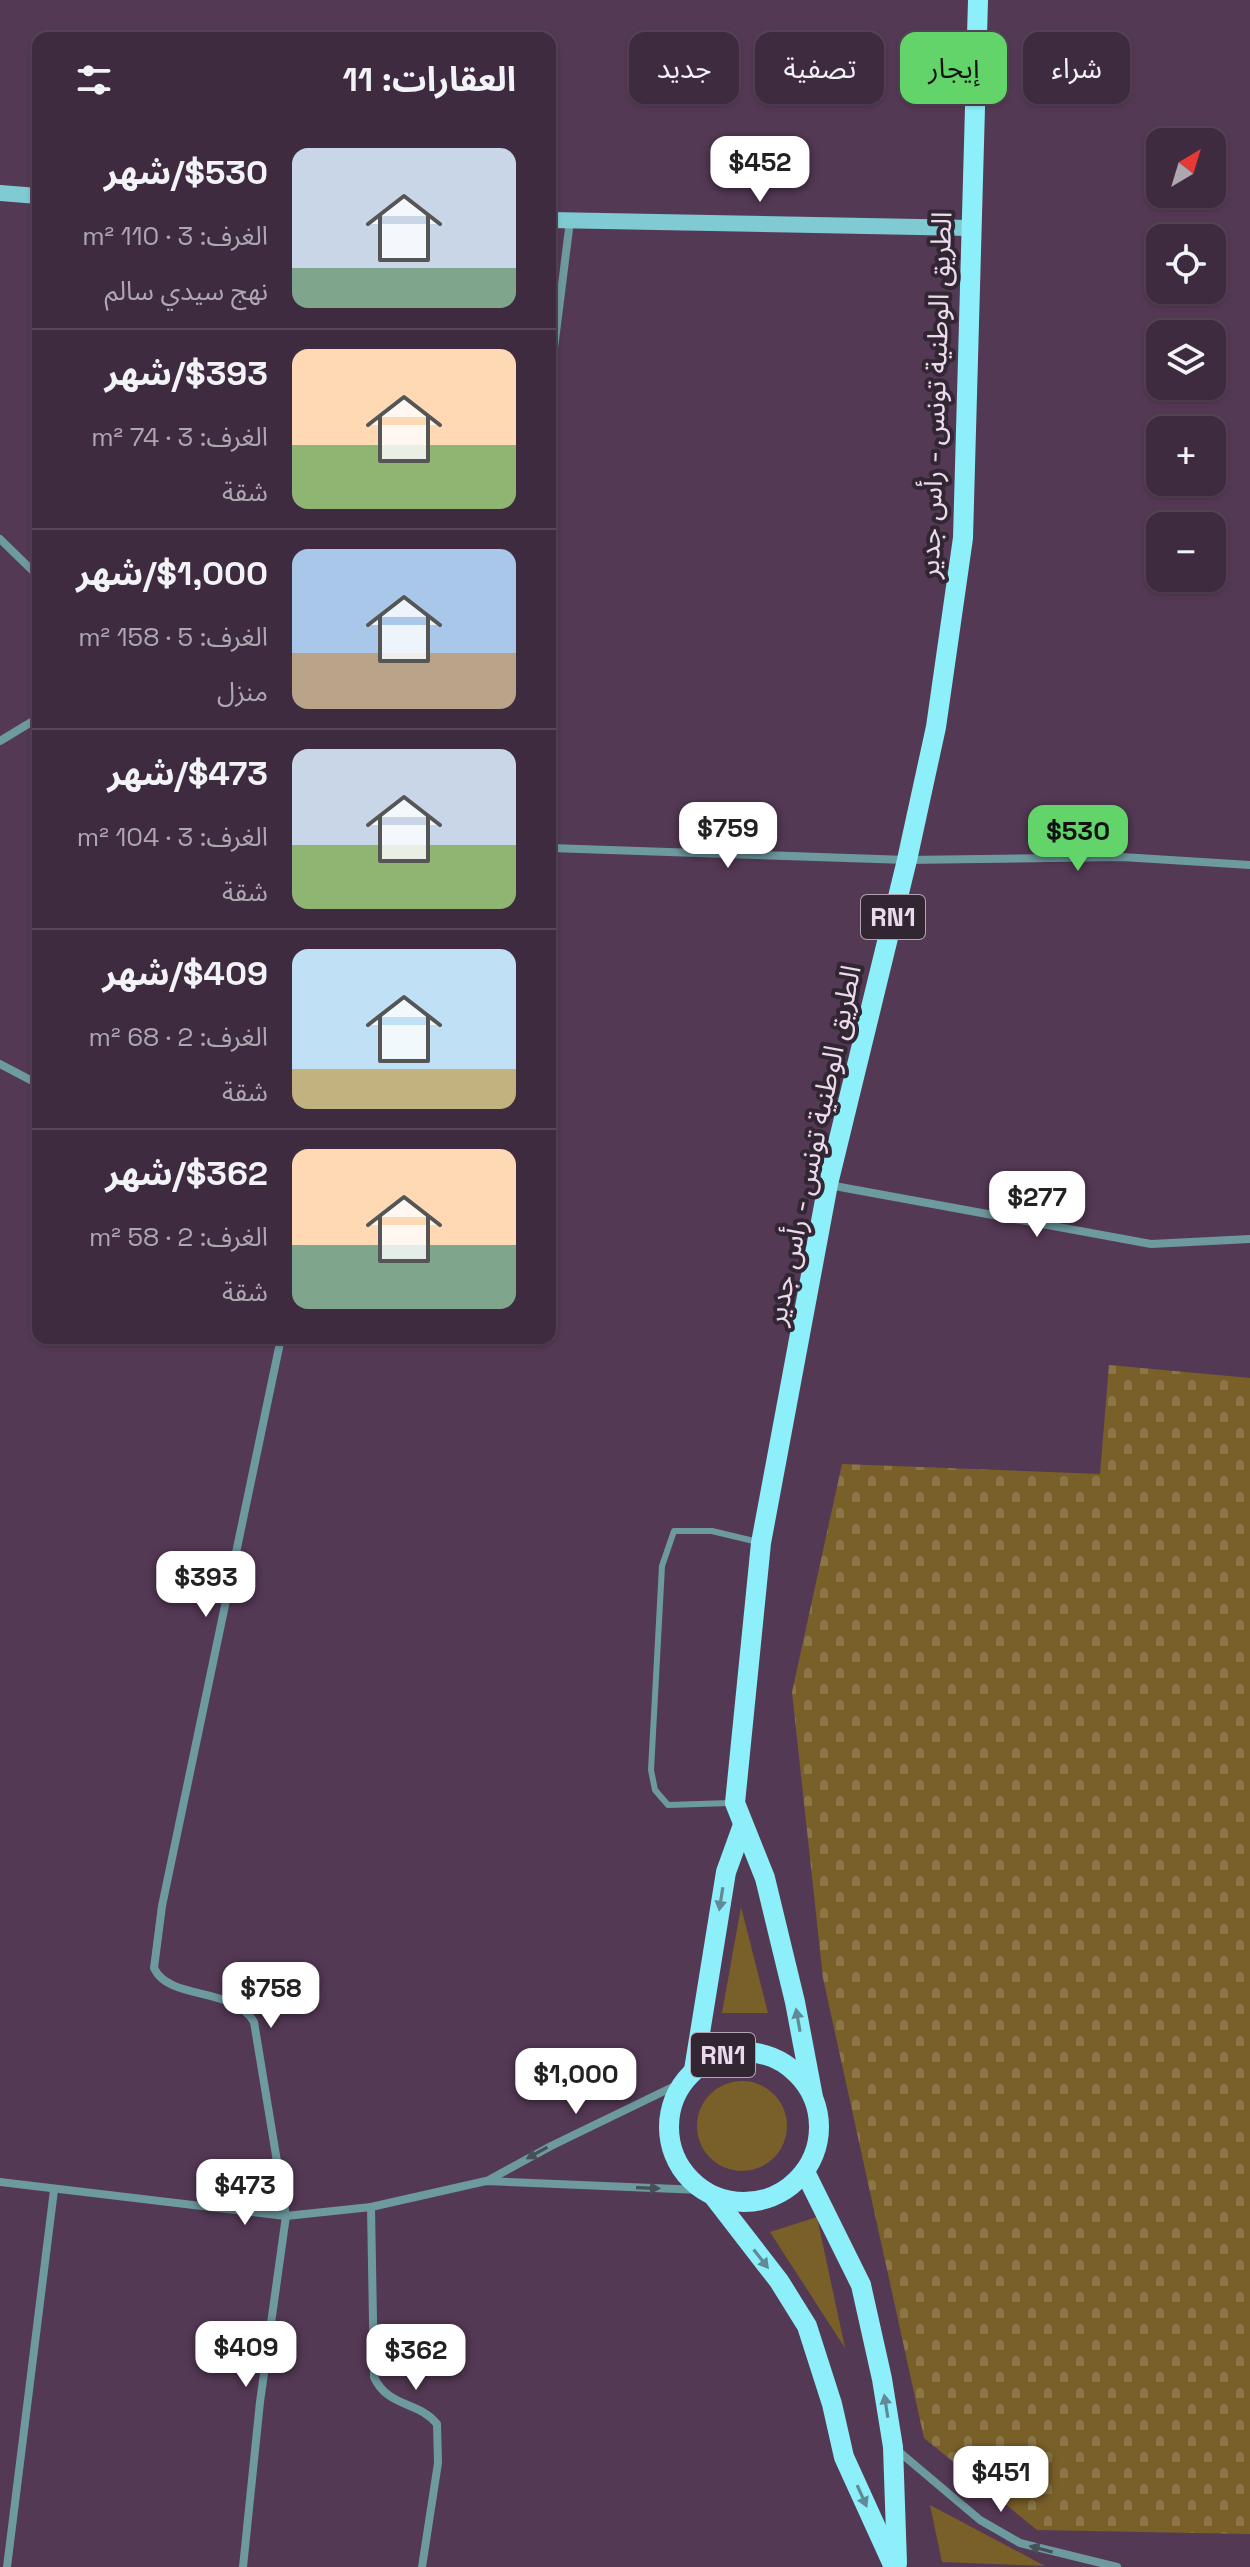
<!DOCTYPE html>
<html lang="ar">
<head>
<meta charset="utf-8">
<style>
  body { margin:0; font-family:"Space Grotesk","Noto Sans Arabic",sans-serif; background:#463347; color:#f1f3f6; direction:rtl; height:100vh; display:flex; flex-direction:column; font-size:30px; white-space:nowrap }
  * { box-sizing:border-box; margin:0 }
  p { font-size:26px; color:#ada7b1 }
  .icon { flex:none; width:44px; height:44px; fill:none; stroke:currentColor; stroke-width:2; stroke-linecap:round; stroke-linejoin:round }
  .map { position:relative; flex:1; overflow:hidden; direction:ltr }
  .drawer { position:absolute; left:32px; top:32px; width:524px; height:1312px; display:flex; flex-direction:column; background:#3f2b40; border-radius:16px; box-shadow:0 2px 6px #0004,0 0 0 2px #584759; direction:rtl }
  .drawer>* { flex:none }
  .banner { position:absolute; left:580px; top:32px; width:550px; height:72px; direction:rtl; display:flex; gap:16px }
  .needle { width:52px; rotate:38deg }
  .tools { position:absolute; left:1146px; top:128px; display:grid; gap:16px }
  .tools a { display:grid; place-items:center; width:80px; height:80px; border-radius:16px; background:#3f2b40; box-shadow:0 2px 6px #0004,0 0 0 2px #584759; font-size:40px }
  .price { position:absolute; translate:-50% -68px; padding:0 18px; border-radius:16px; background:#fff; color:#222; font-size:26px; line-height:52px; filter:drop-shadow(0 2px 4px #0008) }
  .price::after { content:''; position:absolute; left:50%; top:48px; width:24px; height:18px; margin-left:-12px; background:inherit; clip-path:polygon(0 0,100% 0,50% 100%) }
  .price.on { background:#62d469; color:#111 }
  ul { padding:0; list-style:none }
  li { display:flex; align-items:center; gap:24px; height:200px; padding:0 40px }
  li+li { border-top:2px solid #584759 }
  li span { display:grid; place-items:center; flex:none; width:224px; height:160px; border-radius:16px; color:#555 }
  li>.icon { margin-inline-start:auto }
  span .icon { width:96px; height:96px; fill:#fffc; stroke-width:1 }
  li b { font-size:34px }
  h2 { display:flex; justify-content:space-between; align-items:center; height:96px; padding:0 40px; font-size:34px }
  .tag { padding:0 28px; border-radius:16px; background:#3f2b40; box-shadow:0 2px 6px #0004,0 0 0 2px #584759; font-size:28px; line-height:72px }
  .tag.on { background:#62d469; color:#111 }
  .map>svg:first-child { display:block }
  .grass { fill:#796029 }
  .cemetery { fill:url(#cemetery-stones) }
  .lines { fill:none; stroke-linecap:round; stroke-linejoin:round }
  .service { stroke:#6d9a9f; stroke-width:6 }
  .minor { stroke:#6d9a9f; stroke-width:8 }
  .secondary { stroke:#80cad3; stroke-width:16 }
  .primary { stroke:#8deffa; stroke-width:20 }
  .oneway { fill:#608a96 }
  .oneway2 { fill:#474f59 }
  .labels { text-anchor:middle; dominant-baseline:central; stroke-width:8; stroke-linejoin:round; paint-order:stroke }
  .shield { fill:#322633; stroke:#b3a4b4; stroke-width:2 }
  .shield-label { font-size:26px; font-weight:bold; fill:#eadaeb }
  .street-label { font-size:28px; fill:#eadaeb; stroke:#322633 }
</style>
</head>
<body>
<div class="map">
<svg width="1250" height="2567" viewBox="0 0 1250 2567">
  <defs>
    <pattern id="cemetery-stones" width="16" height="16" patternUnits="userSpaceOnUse" patternTransform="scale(2)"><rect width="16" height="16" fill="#796029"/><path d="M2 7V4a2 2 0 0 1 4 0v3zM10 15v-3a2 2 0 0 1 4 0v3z" fill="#8c7648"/></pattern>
  </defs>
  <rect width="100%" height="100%" fill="#543955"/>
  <g class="grass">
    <path d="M 741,1907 L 768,2013 L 722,2013 Z"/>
    <circle cx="742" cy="2126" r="45"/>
    <path d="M 817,2217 L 845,2348 L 770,2232 Z"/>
    <path d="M 930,2505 L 1045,2566 L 942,2562 Z"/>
  </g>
  <path class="cemetery" d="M 1109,1365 L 1250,1378 L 1250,2534 L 1037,2530 L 924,2438 L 823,1978 L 792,1692 L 842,1464 L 1100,1474 Z"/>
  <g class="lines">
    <path class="service" d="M 730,1803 L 668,1805 L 655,1790 L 651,1770 L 662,1566 L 674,1531 L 712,1531 L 758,1542"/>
    <g class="minor">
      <path d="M 550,380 L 570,221"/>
      <path d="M 0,539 L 38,576"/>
      <path d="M 0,741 L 38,718"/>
      <path d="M 550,848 L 907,860 L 1122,857 L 1250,865"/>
      <path d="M 0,1064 L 38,1084"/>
      <path d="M 829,1185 L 1151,1244 L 1250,1239"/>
      <path d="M 487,2181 L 551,2146 L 683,2082"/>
      <path d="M 0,2182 L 286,2216 L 371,2207 L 486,2181 L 701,2190"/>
      <path d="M 371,2207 L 374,2377 C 388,2408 419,2401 437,2424 L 438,2463 L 422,2567"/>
      <path d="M 897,2450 L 980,2520 L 1020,2543 L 1117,2567"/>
      <path d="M 7,2567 L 54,2190"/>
      <path d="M 243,2567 L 260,2402 L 286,2216 L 254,2022 C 233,1986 169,2001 154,1968 L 162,1906 L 281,1338"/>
    </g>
    <g class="secondary">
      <path d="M 0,193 L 38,196"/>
      <path d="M 550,220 L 970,228"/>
    </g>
    <g class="primary">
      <circle cx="744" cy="2127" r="75"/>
      <path d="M 694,2070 L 726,1872 L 743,1825"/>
      <path d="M 813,2097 L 795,2002 L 765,1878 L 735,1803 L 761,1543 L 828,1184 L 907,860 L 936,727 L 963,538 L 978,0"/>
      <path d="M 805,2172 L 861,2285 L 882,2379 L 893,2447 L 897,2563"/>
      <path d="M 714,2197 L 779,2281 L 807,2326 L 832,2404 L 844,2457 L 894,2567"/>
    </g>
  </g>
  <defs><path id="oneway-solid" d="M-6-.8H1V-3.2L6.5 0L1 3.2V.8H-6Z" transform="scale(2)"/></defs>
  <g class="oneway">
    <use href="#oneway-solid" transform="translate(721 1899) rotate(99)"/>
    <use href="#oneway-solid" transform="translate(798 2020) rotate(-100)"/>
    <use href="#oneway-solid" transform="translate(761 2259) rotate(52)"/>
    <use href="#oneway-solid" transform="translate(886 2406) rotate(-99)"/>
    <use href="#oneway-solid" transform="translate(862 2496) rotate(66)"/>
  </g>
  <g class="oneway2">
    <use href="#oneway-solid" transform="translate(537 2153) rotate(151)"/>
    <use href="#oneway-solid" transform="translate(648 2188) rotate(2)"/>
    <use href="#oneway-solid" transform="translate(1041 2549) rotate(-165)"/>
  </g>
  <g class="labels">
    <g class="shield">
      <rect x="861" y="895" width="64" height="44" rx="6"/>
      <rect x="691" y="2033" width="64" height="44" rx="6"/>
    </g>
    <g class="shield-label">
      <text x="893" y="917">RN1</text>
      <text x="723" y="2055">RN1</text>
    </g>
    <g class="street-label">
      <text transform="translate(935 395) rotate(-88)">الطريق الوطنية تونس - رأس جدير</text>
      <text transform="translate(813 1145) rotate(-78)">الطريق الوطنية تونس - رأس جدير</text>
    </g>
  </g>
</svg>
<div class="tools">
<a><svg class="needle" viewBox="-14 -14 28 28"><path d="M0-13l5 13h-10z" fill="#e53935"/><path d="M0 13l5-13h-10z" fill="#ada7b1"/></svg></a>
<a><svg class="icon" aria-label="locate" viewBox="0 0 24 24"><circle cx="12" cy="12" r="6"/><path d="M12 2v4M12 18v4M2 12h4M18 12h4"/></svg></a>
<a><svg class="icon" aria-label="layers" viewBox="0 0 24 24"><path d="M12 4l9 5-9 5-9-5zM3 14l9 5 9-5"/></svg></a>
<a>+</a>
<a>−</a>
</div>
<b class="price" style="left:760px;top:204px">$452</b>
<b class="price" style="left:728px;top:870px">$759</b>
<b class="price on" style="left:1078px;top:873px">$530</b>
<b class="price" style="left:1037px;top:1239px">$277</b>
<b class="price" style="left:206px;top:1619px">$393</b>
<b class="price" style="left:271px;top:2030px">$758</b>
<b class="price" style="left:576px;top:2116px">$1,000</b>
<b class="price" style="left:245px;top:2227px">$473</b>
<b class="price" style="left:246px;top:2389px">$409</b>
<b class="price" style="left:416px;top:2392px">$362</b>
<b class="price" style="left:1001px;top:2514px">$451</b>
<div class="banner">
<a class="tag">شراء</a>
<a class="tag on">إيجار</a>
<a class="tag">تصفية</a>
<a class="tag">جديد</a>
</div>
<section class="drawer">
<h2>العقارات: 11<svg class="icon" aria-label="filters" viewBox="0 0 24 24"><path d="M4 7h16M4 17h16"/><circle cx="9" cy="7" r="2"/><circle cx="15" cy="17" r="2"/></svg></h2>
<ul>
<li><span style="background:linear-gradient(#c9d6e8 75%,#7fa58c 0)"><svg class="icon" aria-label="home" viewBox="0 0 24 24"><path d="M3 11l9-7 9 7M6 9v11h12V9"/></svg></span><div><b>$530/شهر</b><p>الغرف: 3 · 110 m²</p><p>نهج سيدي سالم</p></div></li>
<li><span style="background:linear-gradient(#ffd9b3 60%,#8fb573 0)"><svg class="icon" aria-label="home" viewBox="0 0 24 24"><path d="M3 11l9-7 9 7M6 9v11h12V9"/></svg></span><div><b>$393/شهر</b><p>الغرف: 3 · 74 m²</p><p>شقة</p></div></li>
<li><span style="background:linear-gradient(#a9c7e8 65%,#b9a48a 0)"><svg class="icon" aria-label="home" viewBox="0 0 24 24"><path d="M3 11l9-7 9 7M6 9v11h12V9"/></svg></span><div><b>$1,000/شهر</b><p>الغرف: 5 · 158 m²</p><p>منزل</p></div></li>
<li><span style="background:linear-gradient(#c9d6e8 60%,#8fb573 0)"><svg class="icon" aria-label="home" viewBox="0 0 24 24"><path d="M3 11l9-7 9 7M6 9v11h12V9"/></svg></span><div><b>$473/شهر</b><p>الغرف: 3 · 104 m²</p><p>شقة</p></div></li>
<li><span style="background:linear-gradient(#bfe0f5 75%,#c2b280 0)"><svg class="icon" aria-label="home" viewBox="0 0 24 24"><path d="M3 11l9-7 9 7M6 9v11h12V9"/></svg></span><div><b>$409/شهر</b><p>الغرف: 2 · 68 m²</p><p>شقة</p></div></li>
<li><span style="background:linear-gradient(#ffd9b3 60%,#7fa58c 0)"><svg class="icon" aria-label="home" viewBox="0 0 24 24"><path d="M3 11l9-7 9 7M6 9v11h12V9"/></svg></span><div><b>$362/شهر</b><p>الغرف: 2 · 58 m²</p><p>شقة</p></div></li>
</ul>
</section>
</div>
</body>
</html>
